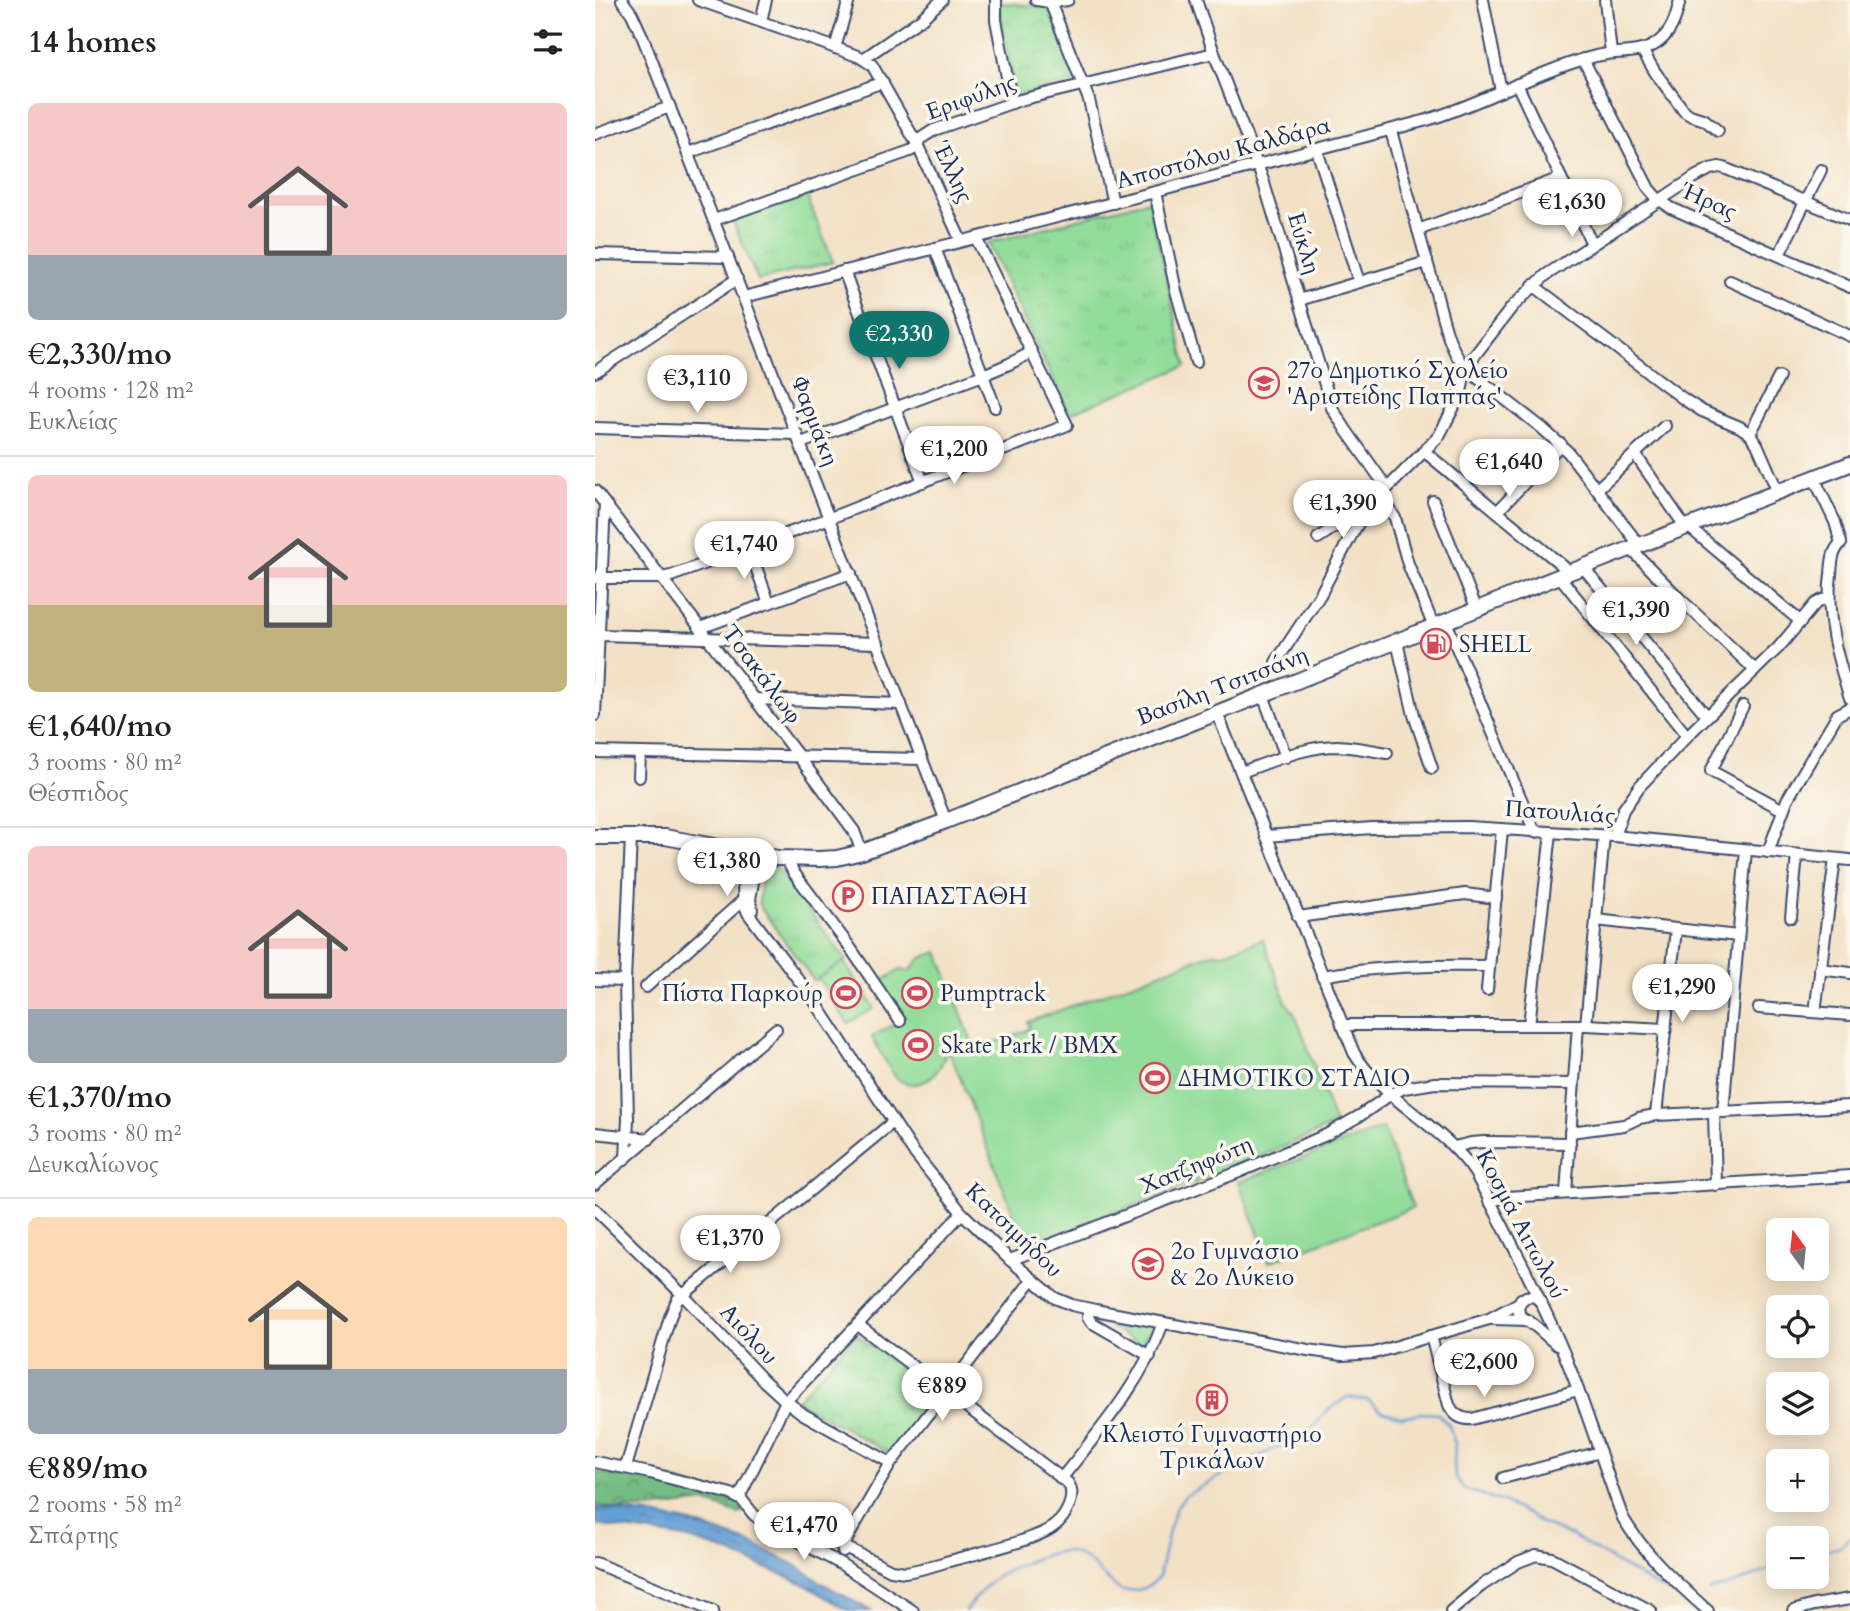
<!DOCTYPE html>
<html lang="en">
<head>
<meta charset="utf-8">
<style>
  body { margin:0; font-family:Cardo,serif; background:#f2f2f2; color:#222; height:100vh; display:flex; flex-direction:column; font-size:26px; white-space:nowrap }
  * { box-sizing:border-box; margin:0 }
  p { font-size:23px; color:#767676 }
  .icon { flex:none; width:38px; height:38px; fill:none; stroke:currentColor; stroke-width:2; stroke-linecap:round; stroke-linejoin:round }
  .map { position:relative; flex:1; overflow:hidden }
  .side { display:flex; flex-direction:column; background:#fff; width:595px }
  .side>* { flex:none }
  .needle { width:46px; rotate:345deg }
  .fabs { position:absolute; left:1171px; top:1218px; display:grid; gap:14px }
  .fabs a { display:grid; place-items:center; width:63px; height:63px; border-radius:10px; background:#fff; box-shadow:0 4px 18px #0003; font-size:35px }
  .price { position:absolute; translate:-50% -60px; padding:0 16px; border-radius:24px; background:#fff; color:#222; font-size:23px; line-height:46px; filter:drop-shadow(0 2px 4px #0008) }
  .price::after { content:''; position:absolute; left:50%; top:42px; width:21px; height:16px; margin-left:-10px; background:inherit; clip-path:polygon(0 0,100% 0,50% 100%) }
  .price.selected { background:#0f766e; color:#fff }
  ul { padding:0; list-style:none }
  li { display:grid; align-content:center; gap:14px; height:371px; padding:0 28px }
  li+li { border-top:2px solid #e0e0e0 }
  li span { display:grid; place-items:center; height:217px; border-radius:10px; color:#555 }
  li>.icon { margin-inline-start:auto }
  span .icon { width:126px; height:126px; fill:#fffc; stroke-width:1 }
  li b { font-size:30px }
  h2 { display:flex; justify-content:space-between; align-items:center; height:84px; padding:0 28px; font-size:30px }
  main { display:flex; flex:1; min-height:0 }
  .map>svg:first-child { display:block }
  .grass { fill:url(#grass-tufts); stroke:#56867c; stroke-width:2 }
  .forest { fill:url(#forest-crowns); stroke:#487670; stroke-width:2 }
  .park { fill:url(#park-crowns); stroke:#56867c; stroke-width:2 }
  .pitch { fill:#92dd9a; stroke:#56867c; stroke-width:2 }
  .water { fill:url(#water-ripples); stroke:#406699; stroke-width:2 }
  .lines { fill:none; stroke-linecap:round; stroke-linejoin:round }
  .stream { stroke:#649ed4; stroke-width:2.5 }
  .minor-casing { stroke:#3b4a6e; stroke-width:14 }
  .major-casing { stroke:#3b4a6e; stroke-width:18 }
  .minor { stroke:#fff; stroke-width:10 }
  .major { stroke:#fff; stroke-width:14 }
  .labels { text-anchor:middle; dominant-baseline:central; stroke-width:7; stroke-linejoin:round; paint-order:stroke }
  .street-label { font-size:23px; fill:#1b2f5e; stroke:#fbf7ec }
  .poi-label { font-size:23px; fill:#1b2f5e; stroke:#fbf7ec; text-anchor:start }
</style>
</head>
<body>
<main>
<section class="side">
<h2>14 homes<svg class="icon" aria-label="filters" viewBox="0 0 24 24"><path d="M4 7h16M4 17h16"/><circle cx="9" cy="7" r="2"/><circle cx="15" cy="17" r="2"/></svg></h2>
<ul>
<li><span style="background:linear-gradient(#f6c9c9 70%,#9aa5b1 0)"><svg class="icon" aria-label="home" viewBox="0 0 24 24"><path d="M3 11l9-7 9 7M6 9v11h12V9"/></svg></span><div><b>€2,330/mo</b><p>4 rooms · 128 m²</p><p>Ευκλείας</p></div></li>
<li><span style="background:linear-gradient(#f6c9c9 60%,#c2b280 0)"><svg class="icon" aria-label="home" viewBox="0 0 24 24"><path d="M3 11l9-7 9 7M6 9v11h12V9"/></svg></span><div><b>€1,640/mo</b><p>3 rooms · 80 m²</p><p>Θέσπιδος</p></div></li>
<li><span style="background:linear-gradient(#f6c9c9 75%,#9aa5b1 0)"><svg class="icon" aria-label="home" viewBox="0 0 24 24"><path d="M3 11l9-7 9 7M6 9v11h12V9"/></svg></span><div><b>€1,370/mo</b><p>3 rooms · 80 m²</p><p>Δευκαλίωνος</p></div></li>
<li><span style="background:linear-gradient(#ffd9b3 70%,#9aa5b1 0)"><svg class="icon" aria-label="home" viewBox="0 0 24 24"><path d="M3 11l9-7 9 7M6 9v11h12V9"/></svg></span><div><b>€889/mo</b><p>2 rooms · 58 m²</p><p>Σπάρτης</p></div></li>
</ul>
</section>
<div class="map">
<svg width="1255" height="1611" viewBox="0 0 1255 1611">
  <defs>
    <pattern id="grass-tufts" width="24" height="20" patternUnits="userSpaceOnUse" patternTransform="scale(1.75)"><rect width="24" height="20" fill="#92dd9a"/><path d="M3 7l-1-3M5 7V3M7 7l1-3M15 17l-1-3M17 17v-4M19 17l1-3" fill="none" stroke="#7dbe87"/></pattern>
    <pattern id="forest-crowns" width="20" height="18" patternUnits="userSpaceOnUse" patternTransform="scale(1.75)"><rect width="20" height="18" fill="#75bc82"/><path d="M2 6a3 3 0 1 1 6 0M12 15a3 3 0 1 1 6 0" fill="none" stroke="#5f996e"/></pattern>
    <pattern id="park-crowns" width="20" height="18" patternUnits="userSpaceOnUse" patternTransform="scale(1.75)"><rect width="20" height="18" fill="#92dd9a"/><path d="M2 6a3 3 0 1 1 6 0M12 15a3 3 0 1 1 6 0" fill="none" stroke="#7dbe87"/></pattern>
    <pattern id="water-ripples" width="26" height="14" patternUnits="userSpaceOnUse" patternTransform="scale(1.75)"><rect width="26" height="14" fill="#649ed4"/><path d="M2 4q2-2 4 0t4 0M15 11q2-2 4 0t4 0" fill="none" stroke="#5281af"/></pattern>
  </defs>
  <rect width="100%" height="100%" fill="#fbf7ec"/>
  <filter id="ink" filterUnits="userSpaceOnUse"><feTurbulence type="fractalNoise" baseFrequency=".0143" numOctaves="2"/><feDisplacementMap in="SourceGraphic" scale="14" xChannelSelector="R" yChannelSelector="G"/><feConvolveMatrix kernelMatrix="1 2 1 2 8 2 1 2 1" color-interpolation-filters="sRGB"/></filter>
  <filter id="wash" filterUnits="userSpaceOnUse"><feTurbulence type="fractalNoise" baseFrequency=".00686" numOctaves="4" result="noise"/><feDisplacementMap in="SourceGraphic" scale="28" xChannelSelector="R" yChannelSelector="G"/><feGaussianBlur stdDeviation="1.57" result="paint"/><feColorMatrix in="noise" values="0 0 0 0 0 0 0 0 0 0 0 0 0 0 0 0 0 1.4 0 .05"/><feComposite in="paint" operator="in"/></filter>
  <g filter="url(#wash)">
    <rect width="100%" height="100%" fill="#f3e1c6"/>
    <g class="grass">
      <path d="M 211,194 L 238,262 L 163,280 L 138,222 Z"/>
      <path d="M 554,200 L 591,366 L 474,414 L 393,243 Z"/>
      <path d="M 172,866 L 182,868 L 251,960 L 219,981 L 165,907 L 164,903 L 167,872 Z"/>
      <path d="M 519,1318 L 557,1325 L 547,1345 L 515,1327 Z"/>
    </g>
    <path class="forest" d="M 0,1472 L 31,1477 L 38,1472 L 77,1480 L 144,1502 L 149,1512 L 144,1514 L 110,1502 L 54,1509 L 20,1509 L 0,1505 Z"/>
    <g class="park">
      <path d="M 408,3 L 453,7 L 482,82 L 420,96 L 404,9 L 405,4 Z"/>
      <path d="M 261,1334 L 343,1396 L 296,1454 L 201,1401 Z"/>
    </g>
    <g class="pitch">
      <path d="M 668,939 L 691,1002 L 699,1013 L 706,1029 L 740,1125 L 630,1171 L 446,1241 L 431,1245 L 354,1050 L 351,1051 C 348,1072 325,1094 303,1079 C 297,1075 282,1046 277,1037 L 304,1021 L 280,985 L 305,970 C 321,974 316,965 325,959 C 329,956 338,954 343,952 L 380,1050 L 435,1029 L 433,1022 L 618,953 L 626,954 Z"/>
      <path d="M 249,962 L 279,1008 L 253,1024 L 223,978 Z"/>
      <path d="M 788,1128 L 818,1208 L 674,1262 L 644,1182 Z"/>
    </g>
    <path class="water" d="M 0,1508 L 53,1514 L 97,1523 L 155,1543 L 199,1564 L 226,1582 L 276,1611 L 254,1611 L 207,1583 L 122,1548 L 91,1538 L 0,1525 Z"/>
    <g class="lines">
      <g class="stream">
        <path d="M 1222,1553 L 1245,1547 L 1255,1537"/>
        <path d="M 1114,1591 L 1144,1582 L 1183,1566"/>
        <path d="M 370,1611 C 378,1601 386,1591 395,1582 C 407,1572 460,1547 475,1552 C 495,1557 509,1579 526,1591 C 541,1591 555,1590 564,1576 L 576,1522 L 582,1506 L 590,1496 L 635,1471 L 716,1430 L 732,1411 L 752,1397 L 773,1400 L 787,1411 L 807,1417 L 827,1413 L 843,1414 L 854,1425 L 860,1444 L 859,1462 L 860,1476 L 869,1489 L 908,1502 L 936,1516 L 948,1524 L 977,1536 L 1061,1586 L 1078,1593"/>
      </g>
    </g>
  </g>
  <g filter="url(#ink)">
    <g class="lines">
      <g class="minor-casing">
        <g id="minor">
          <path d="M 27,0 L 37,14 L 48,38 L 351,821"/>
          <path d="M 103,0 L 230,44 L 265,57 L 277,65 L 322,144 L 366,241"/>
          <path d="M 401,0 L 401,20 L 417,103"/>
          <path d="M 441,0 L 455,2 L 473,0"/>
          <path d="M 601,0 L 619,53 L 668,180 L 737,408 L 751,430 L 792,488"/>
          <path d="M 888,0 L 906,91"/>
          <path d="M 1010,0 L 1016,53"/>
          <path d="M 455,2 L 494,100 L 518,203"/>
          <path d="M 166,21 L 171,0"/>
          <path d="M 240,48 L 254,0"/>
          <path d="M 1047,50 L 1060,72 L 1089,111 L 1095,115 L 1110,120 L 1123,131"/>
          <path d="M 268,59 L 326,19 L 347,0"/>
          <path d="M 988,59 L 1054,189 L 1062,198 L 1076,208 L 1255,287"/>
          <path d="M 922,84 L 997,244"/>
          <path d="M 796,131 C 811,185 825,239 841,293 C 848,318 853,347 870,368 L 947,428 L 973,452 L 1045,546"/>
          <path d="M 0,134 L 75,107"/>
          <path d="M 722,150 L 764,282"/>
          <path d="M 93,153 L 288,82"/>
          <path d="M 560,192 L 581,291 L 601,362"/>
          <path d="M 119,220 L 315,151 L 320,148 L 325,139 L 339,130 L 425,100 L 619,53"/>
          <path d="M 823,230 L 966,178"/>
          <path d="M 340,248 L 400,407"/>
          <path d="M 0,254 L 133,257"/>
          <path d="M 1184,255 L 1226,170"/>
          <path d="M 249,271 L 328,482"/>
          <path d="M 1135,281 L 1255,336"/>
          <path d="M 938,285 L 1090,400 L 1107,411 L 1145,427 L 1155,434 L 1162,444 L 1183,492"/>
          <path d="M 149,297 L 560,192 L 832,120 C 885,104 933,76 986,60 C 995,57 1004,55 1012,54 C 1028,52 1046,53 1059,45 C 1076,35 1081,18 1085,0"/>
          <path d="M 704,300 L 832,262"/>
          <path d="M 0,372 L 142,279"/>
          <path d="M 0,428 L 202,434"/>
          <path d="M 1155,434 L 1184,377"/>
          <path d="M 206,443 L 388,375 L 414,364 L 437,352"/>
          <path d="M 830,452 L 975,572"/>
          <path d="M 1040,454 L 1091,528"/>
          <path d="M 1219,478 L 1240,522 L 1246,543"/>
          <path d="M 1002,489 L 1070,426"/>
          <path d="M 0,491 L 204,757 L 259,831 L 267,852"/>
          <path d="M 786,494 L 800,518 L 813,564 L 839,627"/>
          <path d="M 838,501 L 882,610"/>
          <path d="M 903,511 L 966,444"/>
          <path d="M 1094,527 L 1206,622"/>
          <path d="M 723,538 L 752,519 L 767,516"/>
          <path d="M 1246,543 C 1237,551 1237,562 1236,574 C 1230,617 1242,657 1255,698"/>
          <path d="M 154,548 L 174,603"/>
          <path d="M 1036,549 L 1082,596 L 1160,670"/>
          <path d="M 988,567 L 1112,716"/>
          <path d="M 965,577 L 1092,736"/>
          <path d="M 0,578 L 66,578 L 76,576 L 235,518 L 472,425 L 381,238"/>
          <path d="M 851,622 L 940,832"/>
          <path d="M 105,628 L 256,573"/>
          <path d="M 4,635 L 283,643"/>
          <path d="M 802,642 L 819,715 L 837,768"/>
          <path d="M 681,662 L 725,595 L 757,534 L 771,510 L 844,436 L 864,397 L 867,387 L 870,368 L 917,307 L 951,275 L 1100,177 L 1115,169 L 1124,167 L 1129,168 L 1255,220"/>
          <path d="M 668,695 L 691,757"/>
          <path d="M 159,699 L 306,704"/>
          <path d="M 1148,706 L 1116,771 L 1188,810"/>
          <path d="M 622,713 L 759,1053 C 789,1102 848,1125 880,1173 C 911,1231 942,1290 968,1351 C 991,1406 1007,1462 1028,1518 C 1049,1554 1082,1583 1113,1611"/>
          <path d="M 0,715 L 10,504"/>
          <path d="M 0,752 L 327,759"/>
          <path d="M 646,772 C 676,762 710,746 742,746 C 759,747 776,750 792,753"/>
          <path d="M 44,777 L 45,754"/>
          <path d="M 671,836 L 777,828 L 873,827 L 1019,836 L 1255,860"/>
          <path d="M 1019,836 L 1028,810 L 1044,787 L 1092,736 L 1184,647 L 1220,604 L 1227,600 L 1234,599"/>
          <path d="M 1173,852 L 1192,800 L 1242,715 L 1255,708"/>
          <path d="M 155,853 C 151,873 143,894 153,913 L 221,1003 L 317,1150 L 367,1213 L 415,1260 L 460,1298 L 477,1305 L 500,1310 L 713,1350 L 748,1355 L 779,1353 L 894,1319 L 922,1304 L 931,1297 L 939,1296 L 945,1301"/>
          <path d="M 191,859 L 199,873 L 254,946 L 305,1021"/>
          <path d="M 157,910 L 155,899 L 163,854"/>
          <path d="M 703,917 L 870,894 L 901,898"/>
          <path d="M 1196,917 L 1202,855"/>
          <path d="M 1001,920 L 1143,936"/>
          <path d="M 1225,969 L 1255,973"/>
          <path d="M 727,976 C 782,966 838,965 894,966"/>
          <path d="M 0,980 L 30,981"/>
          <path d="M 51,987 L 148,900"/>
          <path d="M 892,990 L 907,829"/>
          <path d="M 1164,1008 L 1255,1015"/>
          <path d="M 1220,1012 L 1240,859"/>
          <path d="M 747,1025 L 991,1025 L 1071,1029"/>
          <path d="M 934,1025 L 956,833"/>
          <path d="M 991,1025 L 1009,836"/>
          <path d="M 1128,1112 L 1151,850"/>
          <path d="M 1119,1113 L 1121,1185"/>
          <path d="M 1061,1115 L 1081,929"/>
          <path d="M 975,1132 L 1029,1125 L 1044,1118 L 1061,1115 L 1255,1106"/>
          <path d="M 0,1133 L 54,1139"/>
          <path d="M 859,1147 L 876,1143 L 889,1142 L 975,1143"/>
          <path d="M 31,1158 L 33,1119 L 30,981 L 36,836"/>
          <path d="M 0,1184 L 181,1029"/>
          <path d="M 971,1193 L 983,1025"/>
          <path d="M 894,1201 L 912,1197 L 1255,1176"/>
          <path d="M 0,1209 L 87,1294 L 169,1381 L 191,1401 L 208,1414 L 296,1463"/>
          <path d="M 415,1260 L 644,1172 L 731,1135 L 766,1115 L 796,1094 L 809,1088 L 840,1083 L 979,1084"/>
          <path d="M 926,1299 L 923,1309 L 925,1316 L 939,1325 L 962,1345"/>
          <path d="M 494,1309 L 493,1317 L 496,1322 L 555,1356"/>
          <path d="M 897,1319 L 933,1320"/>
          <path d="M 836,1336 L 854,1405 C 859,1415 866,1420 877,1419 L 983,1390"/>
          <path d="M 0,1462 L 55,1473 L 136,1494 L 147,1500 L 159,1515 L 167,1521 L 246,1564 L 318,1611"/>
          <path d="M 31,1467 L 75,1317 L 82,1300 L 298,1122"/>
          <path d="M 908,1478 L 1005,1452"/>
          <path d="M 466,1479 C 505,1430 547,1382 568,1323"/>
          <path d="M 144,1498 L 191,1401 L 367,1213"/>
          <path d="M 181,1529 L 188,1523 L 198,1521 L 296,1570 L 310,1572 C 328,1570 345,1563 362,1559 C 386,1552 442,1540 459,1526 C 471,1517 482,1496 473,1483 L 263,1325"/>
          <path d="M 248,1551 L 253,1537 L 296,1463 L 437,1280"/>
          <path d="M 0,1563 L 118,1611"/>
          <path d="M 856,1611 L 886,1586 L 923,1562 L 941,1555 L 957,1558 L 1056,1611"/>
          <path d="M 1198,1611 L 1219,1605 L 1255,1599"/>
        </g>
      </g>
      <g class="major-casing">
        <path id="major" d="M 0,837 L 70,837 L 183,858 L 224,859 L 242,858 L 267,852 L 351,821 L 975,572 L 1255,464"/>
      </g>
      <use href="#minor" class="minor"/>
      <use href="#major" class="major"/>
    </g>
  </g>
  <defs>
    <g id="school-ring" transform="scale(1.575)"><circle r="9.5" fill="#fbf7ec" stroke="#d1495b" stroke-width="1.5"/><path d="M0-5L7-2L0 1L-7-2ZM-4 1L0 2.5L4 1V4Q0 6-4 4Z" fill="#d1495b"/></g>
    <g id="fuel-ring" transform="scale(1.575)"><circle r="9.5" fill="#fbf7ec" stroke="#d1495b" stroke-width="1.5"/><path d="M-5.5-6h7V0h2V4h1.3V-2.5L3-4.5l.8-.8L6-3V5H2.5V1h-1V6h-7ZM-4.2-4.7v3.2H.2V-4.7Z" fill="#d1495b"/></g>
    <g id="parking-ring" transform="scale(1.575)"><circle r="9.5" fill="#fbf7ec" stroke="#d1495b" stroke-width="1.5"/><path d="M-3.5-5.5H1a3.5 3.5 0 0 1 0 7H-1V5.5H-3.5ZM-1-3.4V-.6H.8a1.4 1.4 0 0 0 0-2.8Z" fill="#d1495b"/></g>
    <g id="stadium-ring" transform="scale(1.575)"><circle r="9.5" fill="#fbf7ec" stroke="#d1495b" stroke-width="1.5"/><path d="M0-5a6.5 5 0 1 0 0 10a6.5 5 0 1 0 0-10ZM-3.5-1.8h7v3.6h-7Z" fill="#d1495b"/></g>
    <g id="building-ring" transform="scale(1.575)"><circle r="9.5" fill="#fbf7ec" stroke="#d1495b" stroke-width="1.5"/><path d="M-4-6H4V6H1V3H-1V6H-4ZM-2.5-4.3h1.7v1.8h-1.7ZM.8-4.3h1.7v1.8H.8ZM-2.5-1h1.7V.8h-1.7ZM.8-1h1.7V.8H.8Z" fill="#d1495b"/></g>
  </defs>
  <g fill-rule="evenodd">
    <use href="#school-ring" x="669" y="383"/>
    <use href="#fuel-ring" x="841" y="644"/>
    <use href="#parking-ring" x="253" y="896"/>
    <use href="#stadium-ring" x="251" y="993"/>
    <use href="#stadium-ring" x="322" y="993"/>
    <use href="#stadium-ring" x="323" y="1045"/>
    <use href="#stadium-ring" x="560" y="1078"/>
    <use href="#school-ring" x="553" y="1264"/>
    <use href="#building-ring" x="617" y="1400"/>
  </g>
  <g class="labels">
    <g class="street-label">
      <text transform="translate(376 97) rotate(-20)">Εριφύλης</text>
      <text transform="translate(628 153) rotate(-15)">Αποστόλου Καλδάρα</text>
      <text transform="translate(358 172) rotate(65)">Έλλης</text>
      <text transform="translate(1114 201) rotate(24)">Ήρας</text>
      <text transform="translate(709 243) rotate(73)">Εύκλη</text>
      <text transform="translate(220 421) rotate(69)">Φαρμάκη</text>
      <text transform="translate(167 674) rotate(53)">Τσακάλωφ</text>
      <text transform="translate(627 686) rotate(-21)">Βασίλη Τσιτσάνη</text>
      <text transform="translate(965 812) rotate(4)">Πατουλιάς</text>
      <text transform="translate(601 1165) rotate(-22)">Χατζηφώτη</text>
      <text transform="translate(926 1224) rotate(62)">Κοσμά Αιτωλού</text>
      <text transform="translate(419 1230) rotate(44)">Κατσιμήδου</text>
      <text transform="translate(154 1334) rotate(47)">Αιόλου</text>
    </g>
    <g class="poi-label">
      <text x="692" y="370">27ο Δημοτικό Σχολείο<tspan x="692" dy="26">'Αριστείδης Παππάς'</tspan></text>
      <text x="864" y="644">SHELL</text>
      <text x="276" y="896">ΠΑΠΑΣΤΑΘΗ</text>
      <text x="228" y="993" text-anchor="end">Πίστα Παρκούρ</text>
      <text x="345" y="993">Pumptrack</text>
      <text x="346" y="1045">Skate Park / BMX</text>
      <text x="583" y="1078">ΔΗΜΟΤΙΚΟ ΣΤΑΔΙΟ</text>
      <text x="576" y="1251">2ο Γυμνάσιο<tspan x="576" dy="26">&amp; 2ο Λύκειο</tspan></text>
      <text x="617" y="1434" text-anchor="middle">Κλειστό Γυμναστήριο<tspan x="617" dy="26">Τρικάλων</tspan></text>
    </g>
  </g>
</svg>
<div class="fabs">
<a><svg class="needle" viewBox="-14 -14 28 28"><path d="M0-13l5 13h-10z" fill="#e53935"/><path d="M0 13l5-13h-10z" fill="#767676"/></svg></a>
<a><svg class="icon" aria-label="locate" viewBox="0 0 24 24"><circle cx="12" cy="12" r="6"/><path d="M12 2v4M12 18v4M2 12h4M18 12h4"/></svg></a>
<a><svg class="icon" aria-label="layers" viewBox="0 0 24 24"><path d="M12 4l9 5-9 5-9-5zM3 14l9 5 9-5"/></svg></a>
<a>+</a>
<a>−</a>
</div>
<b class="price" style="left:977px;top:239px">€1,630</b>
<b class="price selected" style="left:304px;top:371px">€2,330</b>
<b class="price" style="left:102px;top:415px">€3,110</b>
<b class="price" style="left:359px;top:486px">€1,200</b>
<b class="price" style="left:914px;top:499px">€1,640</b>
<b class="price" style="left:748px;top:540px">€1,390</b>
<b class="price" style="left:149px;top:581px">€1,740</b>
<b class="price" style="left:1041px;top:647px">€1,390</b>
<b class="price" style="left:132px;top:898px">€1,380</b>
<b class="price" style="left:1087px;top:1024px">€1,290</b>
<b class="price" style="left:135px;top:1275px">€1,370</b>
<b class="price" style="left:889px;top:1399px">€2,600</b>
<b class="price" style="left:347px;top:1423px">€889</b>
<b class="price" style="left:209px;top:1562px">€1,470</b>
</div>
</main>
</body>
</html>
